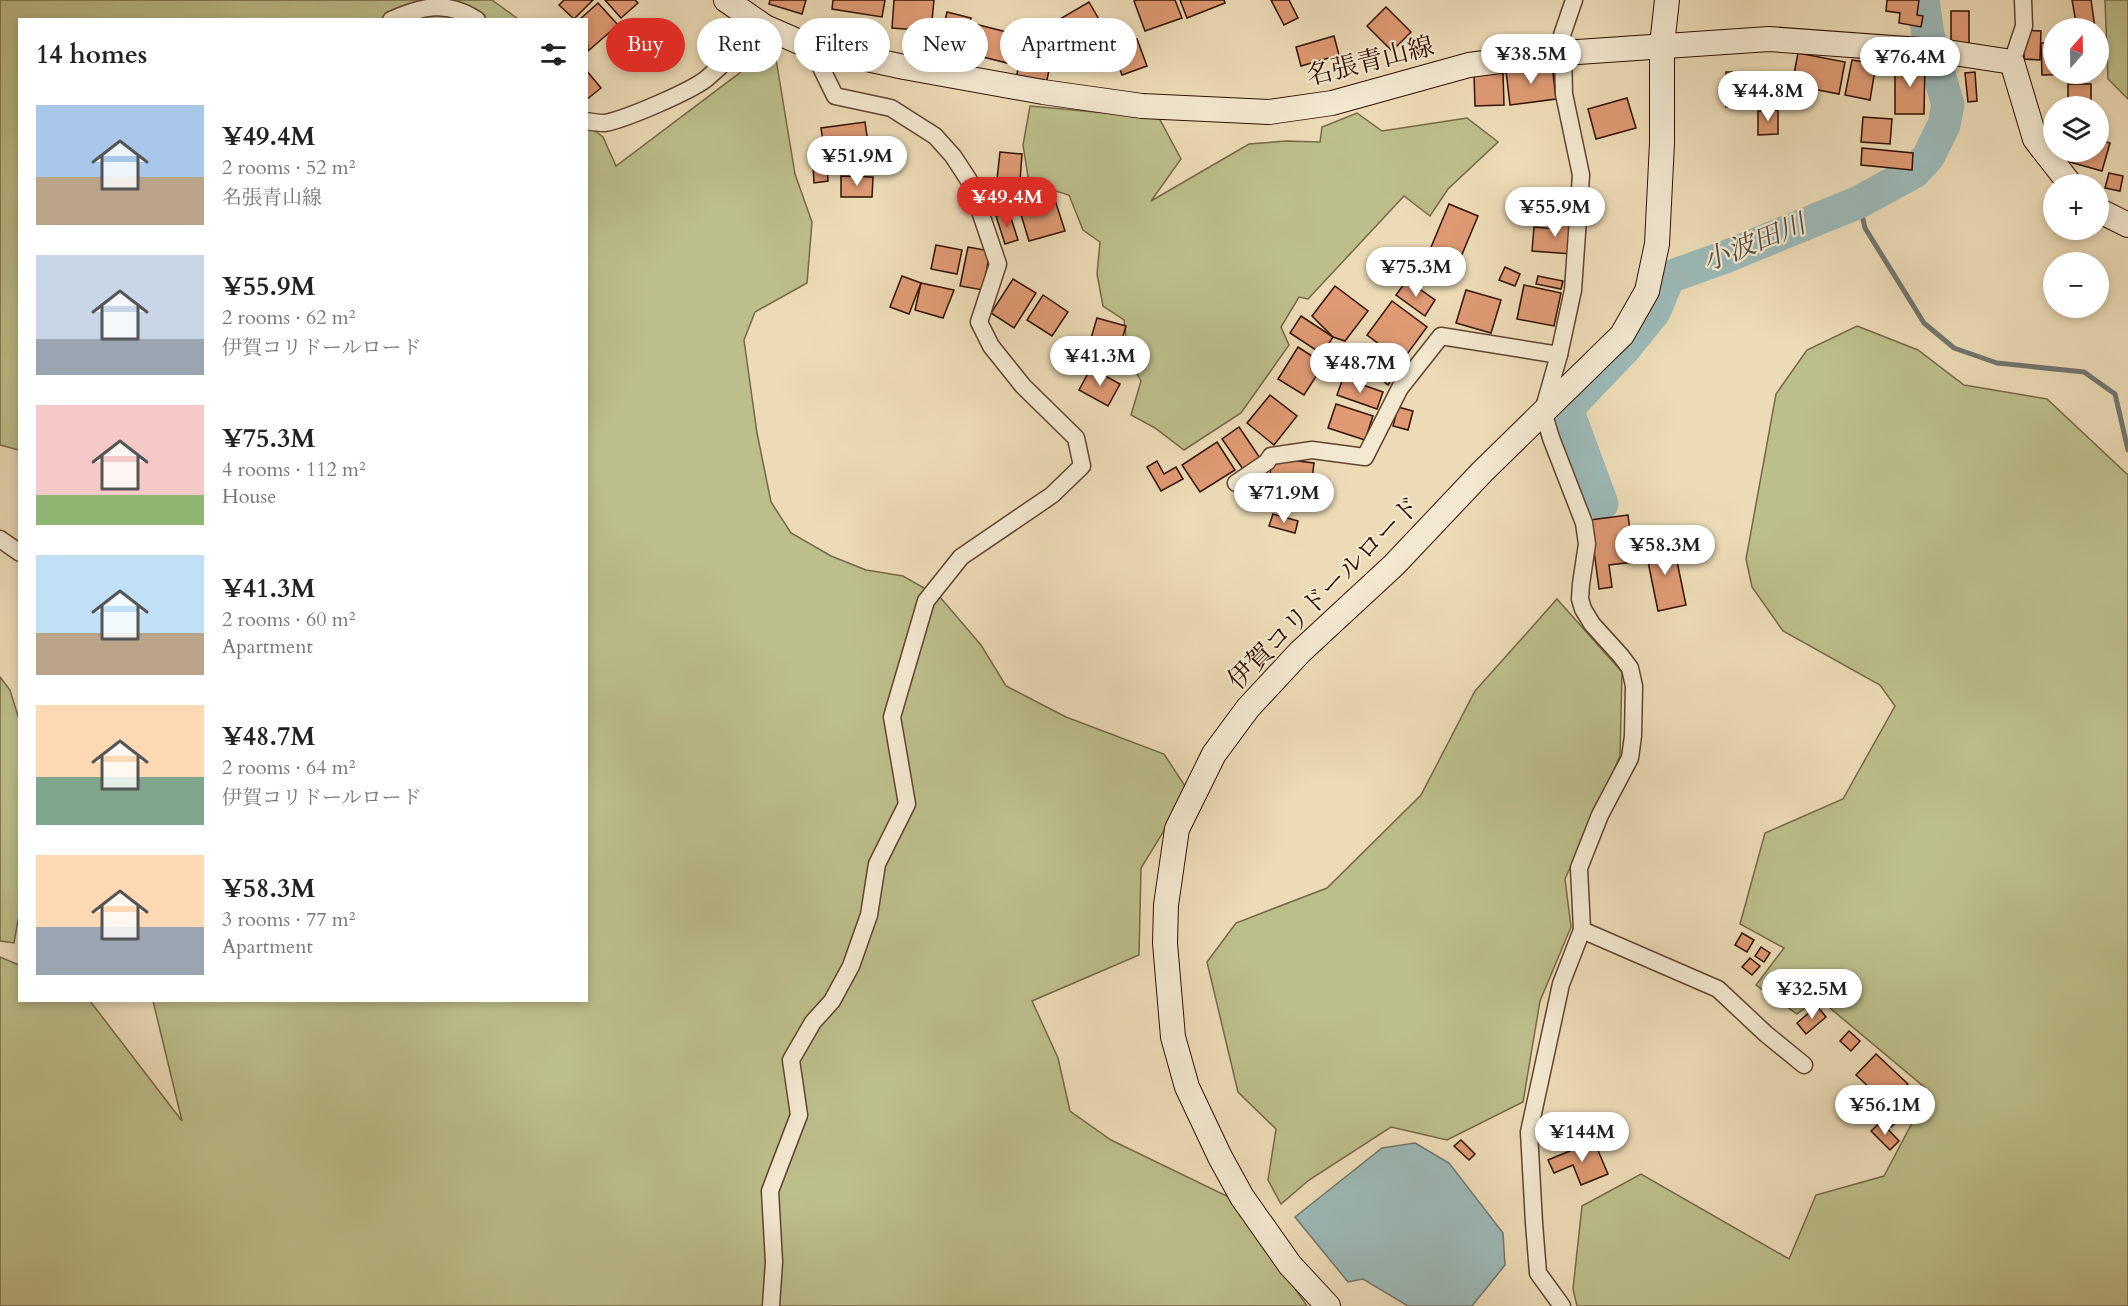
<!DOCTYPE html>
<html lang="en">
<head>
<meta charset="utf-8">
<style>
  body { margin:0; font-family:Cardo,"Noto Serif JP",serif; background:#f2f2f2; color:#222; height:100vh; display:flex; flex-direction:column; font-size:22px; white-space:nowrap }
  * { box-sizing:border-box; margin:0 }
  p { font-size:20px; color:#767676 }
  .icon { flex:none; width:33px; height:33px; fill:none; stroke:currentColor; stroke-width:2; stroke-linecap:round; stroke-linejoin:round }
  .map { position:relative; flex:1; overflow:hidden }
  .panel { position:absolute; left:18px; top:18px; width:570px; height:984px; display:flex; flex-direction:column; background:#fff; border-radius:0px; box-shadow:0 3px 9px #0003 }
  .panel>* { flex:none }
  .top-card { position:absolute; left:606px; top:18px; width:570px; height:54px; display:flex; gap:12px }
  .needle { width:39px; rotate:20deg }
  .controls { position:absolute; left:2043px; top:18px; display:grid; gap:12px }
  .controls a { display:grid; place-items:center; width:66px; height:66px; border-radius:50%; background:#fff; box-shadow:0 3px 9px #0003; font-size:30px }
  .price { position:absolute; translate:-50% -51px; padding:0 14px; border-radius:21px; background:#fff; color:#222; font-size:20px; line-height:39px; filter:drop-shadow(0 2px 3px #0008) }
  .price::after { content:''; position:absolute; left:50%; top:36px; width:18px; height:14px; margin-left:-9px; background:inherit; clip-path:polygon(0 0,100% 0,50% 100%) }
  .price.current { background:#d93025; color:#fff }
  ul { padding:0; list-style:none }
  li { display:flex; align-items:center; gap:18px; height:150px; padding:0 18px }
  li span { display:grid; place-items:center; flex:none; width:168px; height:120px; border-radius:0px; color:#555 }
  li>.icon { margin-inline-start:auto }
  span .icon { width:72px; height:72px; fill:#fffc; stroke-width:1 }
  li b { font-size:26px }
  h2 { display:flex; justify-content:space-between; align-items:center; height:72px; padding:0 18px; font-size:26px }
  .tag { padding:0 21px; border-radius:27px; background:#fff; box-shadow:0 3px 9px #0003; font-size:21px; line-height:54px }
  .tag.current { background:#d93025; color:#fff }
  .map>svg:first-child { display:block }
  .green { fill:#bcbe8b; stroke:#766846; stroke-width:1.5 }
  .water { fill:#9cb9b7; stroke:#71766f; stroke-width:1.5 }
  .lines { fill:none; stroke-linecap:round; stroke-linejoin:round }
  .stream { stroke:#71766f; stroke-width:5 }
  .river { stroke:#9cb9b7; stroke-width:33 }
  .building { fill:#df9a74; stroke:#311102; stroke-width:1.5 }
  .street-casing { stroke:#60442f; stroke-width:19 }
  .secondary-casing { stroke:#311102; stroke-width:26 }
  .street { stroke:#f3e8d0; stroke-width:16 }
  .secondary { stroke:#f3e8d0; stroke-width:24 }
  .labels { text-anchor:middle; dominant-baseline:central; stroke-width:4.5; stroke-linejoin:round; paint-order:stroke }
  .street-label { font-size:26px; fill:#311102; stroke:#f3e8d0 }
  .water-label { font-size:27px; font-style:italic; fill:#564c41; stroke:#f3e8d0 }
</style>
</head>
<body>
<div class="map">
<svg width="2128" height="1306" viewBox="0 0 2128 1306">
  <rect width="100%" height="100%" fill="#ecdbb6"/>
  <filter id="stains"><feTurbulence type="fractalNoise" baseFrequency=".00333" numOctaves="4"/><feColorMatrix values="0 0 0 0 .2 0 0 0 0 .09 0 0 0 0 .02 0 0 0 .5 -.17"/></filter>
  <radialGradient id="worn" r=".72"><stop offset=".6" stop-color="#630" stop-opacity="0"/><stop offset="1" stop-color="#630" stop-opacity=".3"/></radialGradient>
  <g class="green">
    <path d="M 0,0 L 492,0 L 518,19 L 20,20 L 19,450 L 0,445 Z"/>
    <path d="M 2105,0 L 2128,0 L 2128,99 L 2108,79 Z"/>
    <path d="M 774,47 L 795,174 L 812,222 L 807,283 L 755,312 L 744,340 L 757,433 L 771,502 L 791,533 L 831,556 L 866,570 L 903,576 L 940,597 L 981,645 L 1006,686 L 1066,717 L 1164,754 L 1185,786 L 1162,834 L 1141,868 L 1139,955 L 1032,1001 L 1058,1058 L 1070,1111 L 1111,1140 L 1233,1199 L 1307,1306 L 0,1306 L 0,957 L 19,965 L 20,1000 L 90,1001 L 182,1121 L 153,1001 L 586,1000 L 587,125 L 603,137 L 616,166 Z"/>
    <path d="M 1030,106 L 1159,118 L 1181,159 L 1151,201 L 1249,144 L 1286,141 L 1320,142 L 1322,127 L 1357,113 L 1382,131 L 1467,118 L 1498,142 L 1448,189 L 1430,216 L 1404,196 L 1308,299 L 1299,297 L 1281,327 L 1289,345 L 1241,413 L 1184,450 L 1155,428 L 1131,415 L 1141,381 L 1129,359 L 1124,320 L 1103,306 L 1097,274 L 1100,242 L 1083,230 L 1069,195 L 1029,183 L 1023,145 Z"/>
    <path d="M 1857,326 L 1918,350 L 1964,385 L 2047,399 L 2128,475 L 2128,1306 L 1577,1306 L 1573,1289 L 1582,1206 L 1641,1174 L 1789,1259 L 1816,1195 L 1884,1176 L 1929,1091 L 1818,998 L 1797,1014 L 1756,985 L 1784,948 L 1740,924 L 1765,833 L 1843,799 L 1895,706 L 1880,685 L 1783,631 L 1752,587 L 1746,559 L 1776,394 L 1807,350 Z"/>
    <path d="M 1557,599 L 1622,672 L 1620,756 L 1565,879 L 1571,927 L 1540,1001 L 1523,1102 L 1447,1140 L 1391,1127 L 1309,1180 L 1281,1204 L 1268,1180 L 1276,1129 L 1238,1092 L 1207,962 L 1236,923 L 1327,888 L 1421,795 L 1475,691 Z"/>
    <path d="M 0,677 L 10,690 L 19,719 L 20,909 L 14,943 L 0,941 Z"/>
  </g>
  <path class="water" d="M 1415,1143 L 1449,1163 L 1503,1233 L 1505,1265 L 1472,1306 L 1408,1306 L 1363,1279 L 1348,1282 L 1295,1217 L 1382,1148 Z"/>
  <g class="lines">
    <path class="stream" d="M 1859,202 L 1865,228 L 1924,323 L 1954,348 L 1997,363 L 2084,372 L 2115,394 L 2128,450"/>
    <path class="river" d="M 1602,504 L 1567,409 L 1624,349 L 1654,312 L 1669,277 L 1720,259 L 1859,202 L 1914,172 L 1928,157 L 1944,125 L 1948,105 L 1928,35 L 1923,0"/>
  </g>
  <g class="building">
    <path d="M 564,0 L 593,0 L 574,19 L 559,5 Z"/>
    <path d="M 605,0 L 635,0 L 638,3 L 621,18 Z"/>
    <path d="M 770,0 L 806,0 L 802,14 L 769,4 Z"/>
    <path d="M 833,0 L 885,0 L 882,17 L 832,9 Z"/>
    <path d="M 894,0 L 934,0 L 931,31 L 892,28 Z"/>
    <path d="M 1137,0 L 1175,0 L 1182,18 L 1145,31 L 1134,1 Z"/>
    <path d="M 1180,0 L 1224,0 L 1225,3 L 1187,18 Z"/>
    <path d="M 1271,0 L 1289,0 L 1298,18 L 1284,25 Z"/>
    <path d="M 1887,0 L 1919,0 L 1917,15 L 1923,16 L 1921,27 L 1899,23 L 1900,13 L 1886,11 Z"/>
    <path d="M 2072,0 L 2091,0 L 2095,28 L 2077,28 Z"/>
    <path d="M 1089,2 L 1108,35 L 1072,56 L 1056,35 L 1053,23 Z"/>
    <path d="M 598,3 L 618,25 L 588,51 L 586,20 L 579,20 Z"/>
    <path d="M 1386,7 L 1411,32 L 1392,51 L 1367,26 Z"/>
    <rect x="1951" y="11" width="18" height="32"/>
    <path d="M 947,12 L 971,18 L 961,62 L 937,56 Z"/>
    <path d="M 975,24 L 1015,34 L 1007,63 L 967,53 Z"/>
    <path d="M 1026,28 L 1056,35 L 1046,85 L 1016,79 Z"/>
    <path d="M 2025,30 L 2041,31 L 2040,60 L 2024,59 Z"/>
    <path d="M 1334,36 L 1339,55 L 1301,66 L 1296,47 Z"/>
    <path d="M 1137,39 L 1147,66 L 1122,75 L 1112,48 Z"/>
    <path d="M 2041,43 L 2054,43 L 2054,74 L 2079,74 L 2042,75 Z"/>
    <path d="M 1798,53 L 1845,62 L 1839,94 L 1792,85 Z"/>
    <path d="M 1852,60 L 1876,64 L 1870,100 L 1845,95 Z"/>
    <path d="M 1895,61 L 1925,62 L 1924,114 L 1895,114 Z"/>
    <path d="M 1552,65 L 1556,99 L 1510,105 L 1506,71 Z"/>
    <path d="M 586,70 L 601,88 L 586,100 Z"/>
    <path d="M 1726,72 L 1769,72 L 1768,108 L 1726,107 Z"/>
    <path d="M 1975,72 L 1977,101 L 1968,102 L 1965,73 Z"/>
    <path d="M 1503,73 L 1504,105 L 1475,106 L 1474,74 Z"/>
    <rect x="2068" y="84" width="23" height="22"/>
    <path d="M 1627,98 L 1636,128 L 1596,139 L 1588,109 Z"/>
    <path d="M 1778,110 L 1778,134 L 1758,135 L 1758,111 Z"/>
    <path d="M 1863,117 L 1892,119 L 1890,144 L 1861,142 Z"/>
    <path d="M 865,122 L 869,150 L 825,155 L 821,128 Z"/>
    <path d="M 2098,140 L 2110,143 L 2102,171 L 2066,161 L 2068,152 L 2098,152 Z"/>
    <path d="M 1862,148 L 1913,153 L 1912,170 L 1861,165 Z"/>
    <path d="M 1000,152 L 1022,154 L 1020,181 L 997,179 Z"/>
    <path d="M 827,164 L 828,181 L 814,183 L 813,165 Z"/>
    <path d="M 2109,173 L 2123,176 L 2120,191 L 2105,188 Z"/>
    <path d="M 841,176 L 873,177 L 872,197 L 841,197 Z"/>
    <path d="M 1012,181 L 1017,207 L 995,211 L 990,186 Z"/>
    <path d="M 1054,197 L 1065,231 L 1029,241 L 1019,208 Z"/>
    <path d="M 1449,204 L 1478,216 L 1458,264 L 1429,252 Z"/>
    <path d="M 1009,212 L 1018,240 L 1005,244 L 996,216 Z"/>
    <path d="M 1558,217 L 1575,219 L 1572,254 L 1532,251 L 1534,227 L 1557,229 Z"/>
    <path d="M 936,245 L 962,250 L 957,274 L 931,269 Z"/>
    <path d="M 968,247 L 990,251 L 983,290 L 960,286 Z"/>
    <path d="M 1505,267 L 1520,274 L 1515,286 L 1499,280 Z"/>
    <path d="M 902,276 L 921,283 L 909,314 L 890,307 Z"/>
    <path d="M 1538,276 L 1563,281 L 1561,289 L 1536,284 Z"/>
    <path d="M 1013,279 L 1036,293 L 1014,328 L 991,313 Z"/>
    <path d="M 1407,280 L 1435,300 L 1425,316 L 1396,295 Z"/>
    <path d="M 921,283 L 954,290 L 943,318 L 915,310 Z"/>
    <path d="M 1524,285 L 1561,293 L 1554,326 L 1517,319 Z"/>
    <path d="M 1335,286 L 1368,311 L 1345,341 L 1333,337 L 1312,316 Z"/>
    <path d="M 1466,290 L 1501,300 L 1491,333 L 1456,323 Z"/>
    <path d="M 1043,295 L 1068,312 L 1052,336 L 1027,320 Z"/>
    <path d="M 1392,301 L 1427,327 L 1402,361 L 1367,335 Z"/>
    <path d="M 1301,316 L 1333,337 L 1322,354 L 1290,333 Z"/>
    <path d="M 1097,318 L 1126,326 L 1112,374 L 1083,365 Z"/>
    <path d="M 1370,345 L 1400,369 L 1388,385 L 1357,360 Z"/>
    <path d="M 1298,347 L 1324,364 L 1304,395 L 1278,379 Z"/>
    <path d="M 1091,368 L 1120,384 L 1108,406 L 1079,390 Z"/>
    <path d="M 1343,378 L 1383,392 L 1377,409 L 1337,395 Z"/>
    <path d="M 1270,395 L 1297,416 L 1274,445 L 1247,423 Z"/>
    <path d="M 1336,404 L 1373,416 L 1365,440 L 1328,428 Z"/>
    <path d="M 1398,407 L 1413,411 L 1408,430 L 1393,426 Z"/>
    <path d="M 1239,427 L 1262,461 L 1245,472 L 1222,439 Z"/>
    <path d="M 1217,442 L 1235,470 L 1200,492 L 1182,465 Z"/>
    <path d="M 1272,458 L 1314,463 L 1312,479 L 1294,477 L 1291,506 L 1261,503 L 1263,483 L 1269,484 Z"/>
    <path d="M 1157,461 L 1164,474 L 1176,467 L 1183,479 L 1161,491 L 1147,467 Z"/>
    <path d="M 1273,514 L 1298,521 L 1295,533 L 1269,526 Z"/>
    <path d="M 1628,515 L 1634,562 L 1609,565 L 1612,587 L 1599,589 L 1590,520 Z"/>
    <path d="M 1673,542 L 1686,605 L 1658,611 L 1645,547 Z"/>
    <path d="M 1742,933 L 1754,940 L 1747,952 L 1735,945 Z"/>
    <path d="M 1761,947 L 1770,953 L 1764,962 L 1755,956 Z"/>
    <path d="M 1750,958 L 1760,966 L 1752,975 L 1742,967 Z"/>
    <path d="M 1817,1006 L 1826,1017 L 1806,1034 L 1797,1023 Z"/>
    <path d="M 1849,1031 L 1860,1041 L 1851,1051 L 1840,1041 Z"/>
    <path d="M 1876,1054 L 1908,1084 L 1888,1105 L 1856,1075 Z"/>
    <path d="M 1895,1106 L 1904,1116 L 1891,1127 L 1882,1117 Z"/>
    <path d="M 1881,1122 L 1899,1141 L 1890,1150 L 1871,1131 Z"/>
    <path d="M 1461,1140 L 1475,1154 L 1469,1160 L 1454,1146 Z"/>
    <path d="M 1594,1141 L 1608,1174 L 1581,1185 L 1573,1165 L 1554,1173 L 1548,1160 Z"/>
  </g>
  <g class="lines">
    <g class="street-casing">
      <g id="street">
        <path d="M 391,20 C 422,6 447,0 477,20"/>
        <path d="M 2012,62 L 2024,26 L 2023,0"/>
        <path d="M 586,121 C 592,122 599,123 605,123 C 626,119 689,92 706,79 C 726,62 743,43 765,27"/>
        <path d="M 1236,483 L 1267,462 L 1271,456 L 1312,450 L 1365,457 L 1400,388 L 1441,336 L 1559,355"/>
        <path d="M 0,539 L 20,553"/>
        <path d="M 1582,930 L 1718,989 L 1766,1034 L 1804,1065"/>
        <path d="M 771,1306 L 774,1262 L 770,1191 L 799,1115 L 791,1060 L 813,1022 L 832,1001 L 851,966 L 869,915 L 877,864 L 907,804 L 892,717 L 926,601 L 961,557 L 1052,495 L 1082,466 L 1076,438 L 1023,386 L 991,346 L 979,322 L 998,264 L 970,182 L 953,156 L 935,136 L 891,108 L 835,96 L 811,47"/>
        <path d="M 1562,1306 L 1538,1273 L 1534,1223 L 1529,1132 L 1561,984 L 1582,930 L 1579,868 L 1600,815 L 1630,758 L 1633,736 L 1634,686 L 1630,668 L 1621,656 L 1592,624 L 1583,609 L 1580,599 L 1581,584 L 1587,544 L 1584,523 L 1551,438 L 1543,411 L 1559,355 L 1573,290 L 1581,175 L 1564,94 L 1563,53 L 1559,44 L 1574,0"/>
      </g>
    </g>
    <g class="secondary-casing">
      <g id="secondary">
        <path d="M 726,0 L 765,27 L 811,47 L 904,67 L 1043,92 L 1142,106 L 1269,112 L 1332,103 L 1469,65 L 1563,53 L 1769,39 L 1947,52 L 2012,62 L 2035,139 L 2070,184"/>
        <path d="M 2098,210 L 2128,225"/>
        <path d="M 1328,1306 L 1290,1265 L 1242,1197 L 1220,1157 L 1187,1087 L 1173,1037 L 1165,943 L 1166,905 L 1177,829 L 1214,754 L 1248,708 L 1300,652 L 1394,565 L 1482,472 L 1622,335 L 1647,291 L 1657,244 L 1662,143 L 1662,45 L 1667,0"/>
      </g>
    </g>
    <use href="#street" class="street"/>
    <use href="#secondary" class="secondary"/>
  </g>
  <g class="labels">
    <g class="street-label">
      <text transform="translate(1370 61) rotate(-14)">名張青山線</text>
      <text transform="translate(1324 593) rotate(-45)">伊賀コリドールロード</text>
    </g>
    <g class="water-label">
      <text transform="translate(1754 243) rotate(-22)">小波田川</text>
    </g>
  </g>
  <rect width="100%" height="100%" filter="url(#stains)"/>
  <rect width="100%" height="100%" fill="url(#worn)"/>
</svg>
<div class="controls">
<a><svg class="needle" viewBox="-14 -14 28 28"><path d="M0-13l5 13h-10z" fill="#e53935"/><path d="M0 13l5-13h-10z" fill="#767676"/></svg></a>
<a><svg class="icon" aria-label="layers" viewBox="0 0 24 24"><path d="M12 4l9 5-9 5-9-5zM3 14l9 5 9-5"/></svg></a>
<a>+</a>
<a>−</a>
</div>
<b class="price" style="left:1531px;top:85px">¥38.5M</b>
<b class="price" style="left:1910px;top:88px">¥76.4M</b>
<b class="price" style="left:1768px;top:122px">¥44.8M</b>
<b class="price" style="left:857px;top:187px">¥51.9M</b>
<b class="price current" style="left:1007px;top:228px">¥49.4M</b>
<b class="price" style="left:1555px;top:238px">¥55.9M</b>
<b class="price" style="left:1416px;top:298px">¥75.3M</b>
<b class="price" style="left:1100px;top:387px">¥41.3M</b>
<b class="price" style="left:1360px;top:394px">¥48.7M</b>
<b class="price" style="left:1284px;top:524px">¥71.9M</b>
<b class="price" style="left:1665px;top:576px">¥58.3M</b>
<b class="price" style="left:1812px;top:1020px">¥32.5M</b>
<b class="price" style="left:1885px;top:1136px">¥56.1M</b>
<b class="price" style="left:1582px;top:1163px">¥144M</b>
<div class="top-card">
<a class="tag current">Buy</a>
<a class="tag">Rent</a>
<a class="tag">Filters</a>
<a class="tag">New</a>
<a class="tag">Apartment</a>
</div>
<section class="panel">
<h2>14 homes<svg class="icon" aria-label="filters" viewBox="0 0 24 24"><path d="M4 7h16M4 17h16"/><circle cx="9" cy="7" r="2"/><circle cx="15" cy="17" r="2"/></svg></h2>
<ul>
<li><span style="background:linear-gradient(#a9c7e8 60%,#b9a48a 0)"><svg class="icon" aria-label="home" viewBox="0 0 24 24"><path d="M3 11l9-7 9 7M6 9v11h12V9"/></svg></span><div><b>¥49.4M</b><p>2 rooms · 52 m²</p><p>名張青山線</p></div></li>
<li><span style="background:linear-gradient(#c9d6e8 70%,#9aa5b1 0)"><svg class="icon" aria-label="home" viewBox="0 0 24 24"><path d="M3 11l9-7 9 7M6 9v11h12V9"/></svg></span><div><b>¥55.9M</b><p>2 rooms · 62 m²</p><p>伊賀コリドールロード</p></div></li>
<li><span style="background:linear-gradient(#f6c9c9 75%,#8fb573 0)"><svg class="icon" aria-label="home" viewBox="0 0 24 24"><path d="M3 11l9-7 9 7M6 9v11h12V9"/></svg></span><div><b>¥75.3M</b><p>4 rooms · 112 m²</p><p>House</p></div></li>
<li><span style="background:linear-gradient(#bfe0f5 65%,#b9a48a 0)"><svg class="icon" aria-label="home" viewBox="0 0 24 24"><path d="M3 11l9-7 9 7M6 9v11h12V9"/></svg></span><div><b>¥41.3M</b><p>2 rooms · 60 m²</p><p>Apartment</p></div></li>
<li><span style="background:linear-gradient(#ffd9b3 60%,#7fa58c 0)"><svg class="icon" aria-label="home" viewBox="0 0 24 24"><path d="M3 11l9-7 9 7M6 9v11h12V9"/></svg></span><div><b>¥48.7M</b><p>2 rooms · 64 m²</p><p>伊賀コリドールロード</p></div></li>
<li><span style="background:linear-gradient(#ffd9b3 60%,#9aa5b1 0)"><svg class="icon" aria-label="home" viewBox="0 0 24 24"><path d="M3 11l9-7 9 7M6 9v11h12V9"/></svg></span><div><b>¥58.3M</b><p>3 rooms · 77 m²</p><p>Apartment</p></div></li>
</ul>
</section>
</div>
</body>
</html>
